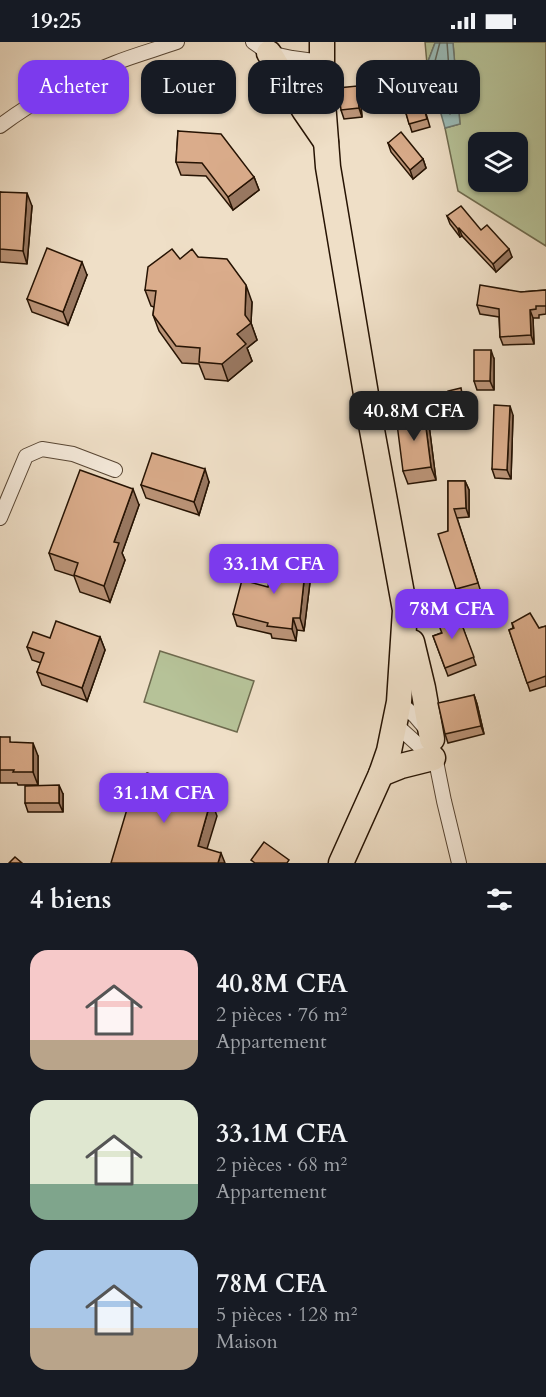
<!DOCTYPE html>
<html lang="fr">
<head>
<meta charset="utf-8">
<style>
  body { margin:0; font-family:Cardo,serif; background:#242831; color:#f1f3f6; height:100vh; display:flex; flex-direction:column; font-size:22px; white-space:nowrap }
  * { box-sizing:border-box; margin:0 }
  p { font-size:20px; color:#9ea1a6 }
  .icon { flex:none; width:33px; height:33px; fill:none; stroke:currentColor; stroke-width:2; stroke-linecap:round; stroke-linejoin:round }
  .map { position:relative; height:821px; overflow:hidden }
  .details { display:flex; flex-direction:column; background:#171b24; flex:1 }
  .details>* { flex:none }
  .guide { position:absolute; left:18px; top:18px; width:510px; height:54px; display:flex; gap:12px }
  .fabs { position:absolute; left:468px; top:90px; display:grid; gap:12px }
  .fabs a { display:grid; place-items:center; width:60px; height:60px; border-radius:12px; background:#171b24; box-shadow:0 2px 4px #0004; font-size:30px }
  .price { position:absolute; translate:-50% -51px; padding:0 14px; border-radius:12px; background:#7c3aed; color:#fff; font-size:20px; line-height:39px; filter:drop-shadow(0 2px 3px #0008) }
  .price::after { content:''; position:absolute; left:50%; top:36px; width:18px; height:14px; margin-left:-9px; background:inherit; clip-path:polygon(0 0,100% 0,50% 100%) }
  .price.current { background:#222; color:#fff }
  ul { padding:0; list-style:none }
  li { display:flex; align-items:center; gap:18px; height:150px; padding:0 30px }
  li span { display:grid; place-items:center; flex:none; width:168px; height:120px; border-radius:18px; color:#555 }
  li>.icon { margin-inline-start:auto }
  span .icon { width:72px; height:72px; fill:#fffc; stroke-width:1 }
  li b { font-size:26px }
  h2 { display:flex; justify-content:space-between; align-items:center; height:72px; padding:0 30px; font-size:26px }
  .tag { padding:0 21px; border-radius:18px; background:#171b24; box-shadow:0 2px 4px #0004; font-size:21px; line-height:54px }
  .tag.current { background:#7c3aed; color:#fff }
  .status { display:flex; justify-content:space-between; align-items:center; height:42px; padding:0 30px; background:#171b24; direction:ltr }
  .status svg { height:16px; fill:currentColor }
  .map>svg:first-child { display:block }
  .green { fill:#b6c298; stroke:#6e6a4e; stroke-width:1.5; fill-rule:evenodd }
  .water { fill:#9abcb9; stroke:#6c7870; stroke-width:1.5 }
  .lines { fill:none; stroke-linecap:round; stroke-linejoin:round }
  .shore { stroke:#60685e; stroke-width:1.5 }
  .street-casing { stroke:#584634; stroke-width:16 }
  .highway-casing { stroke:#261303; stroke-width:27 }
  .street { stroke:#f5eadb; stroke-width:14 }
  .highway { stroke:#efdfc7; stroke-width:24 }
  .wall { fill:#bb9478; stroke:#261303; stroke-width:1.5 }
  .shaded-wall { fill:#997861; stroke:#261303; stroke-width:1.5 }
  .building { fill:#daac8b; stroke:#261303; stroke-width:1.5 }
</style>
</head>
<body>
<div class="status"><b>19:25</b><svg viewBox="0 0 49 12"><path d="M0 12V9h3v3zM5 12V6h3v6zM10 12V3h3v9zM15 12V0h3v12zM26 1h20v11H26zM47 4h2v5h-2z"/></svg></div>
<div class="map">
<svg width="546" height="821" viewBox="0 0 546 821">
  <rect width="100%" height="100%" fill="#efdfc7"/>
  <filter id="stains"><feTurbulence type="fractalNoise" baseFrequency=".00333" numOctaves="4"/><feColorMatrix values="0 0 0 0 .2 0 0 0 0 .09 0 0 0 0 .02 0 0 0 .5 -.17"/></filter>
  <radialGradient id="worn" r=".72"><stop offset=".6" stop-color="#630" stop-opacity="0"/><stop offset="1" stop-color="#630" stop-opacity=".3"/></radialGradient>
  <g class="green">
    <path d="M 425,0 L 546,0 L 546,204 L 458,149 L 445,86 L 460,82 L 453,2 L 435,1 L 427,22 ZM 478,100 L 518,100 L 518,140 L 478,140 Z"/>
    <path d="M 160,609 L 254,639 L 237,690 L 144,660 Z"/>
  </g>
  <path class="water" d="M 435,1 L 453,1 L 460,82 L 445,86 L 427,22 Z"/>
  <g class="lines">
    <path class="shore" d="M 440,0 L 434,23 L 446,69 L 450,72 L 452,68 L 447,0"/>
    <g class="street-casing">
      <g id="street">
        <path d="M 253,0 L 269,11 L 292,16 L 321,20"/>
        <path d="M 0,84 C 33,59 76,36 115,21 C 135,13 157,7 177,0"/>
        <path d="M 0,476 L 26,414 L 42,407 L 73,412 L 115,428"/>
        <path d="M 399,660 L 415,674 L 427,688"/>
        <path d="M 395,682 L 435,718"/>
        <path d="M 434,709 L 444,759 L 459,821"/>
      </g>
    </g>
    <g class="highway-casing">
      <g id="highway">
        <path d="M 322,0 L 322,47 L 328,125 L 372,388 L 405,568 L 399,660 L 389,709 L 381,732 L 341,821"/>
        <path d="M 269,11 L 304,68 L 326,100"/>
        <path d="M 412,600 L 423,646 L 432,697"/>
        <path d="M 381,732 L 401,724 L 433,716"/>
      </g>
    </g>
    <use href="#street" class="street"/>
    <use href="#highway" class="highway"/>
  </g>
  <g class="wall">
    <path d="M 415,34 L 430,85 L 412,90 L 403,62 L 386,69 L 376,45 Z"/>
    <path d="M 357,44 L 360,53 L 362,75 L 344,77 L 341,68 Z"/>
    <path d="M 178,89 L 254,135 L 259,148 L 233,168 L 206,134 L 181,133 L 176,120 Z"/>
    <path d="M 388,101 L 423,117 L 426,126 L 413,137 L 391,110 Z"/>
    <path d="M 0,150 L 32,164 L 27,222 L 0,220 Z"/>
    <path d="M 447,174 L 512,215 L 496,230 L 462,194 L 460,195 L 450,182 Z"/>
    <path d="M 198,215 L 252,260 L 251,281 L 257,298 L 247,306 L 252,319 L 228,339 L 205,337 L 199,322 L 182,321 L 159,289 L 153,273 L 154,265 L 151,264 L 145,248 L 180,217 Z"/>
    <path d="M 87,233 L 68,283 L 32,270 L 27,257 Z"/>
    <path d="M 546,248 L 546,272 L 539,273 L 539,276 L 533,276 L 534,302 L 503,303 L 500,295 L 499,275 L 480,272 L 477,263 L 521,250 Z"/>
    <path d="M 494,317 L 494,348 L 477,348 L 474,339 Z"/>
    <path d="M 462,351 L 467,373 L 454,376 L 452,371 Z"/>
    <path d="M 513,373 L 511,437 L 495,436 L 492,427 Z"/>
    <path d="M 429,383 L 436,438 L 408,442 L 403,429 Z"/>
    <path d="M 448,439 L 465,439 L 469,448 L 469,475 L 457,476 L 481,550 L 459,556 L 456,547 L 448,489 Z"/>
    <path d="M 209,440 L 199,473 L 146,456 L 141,443 Z"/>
    <path d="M 139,463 L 122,511 L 125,518 L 110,560 L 80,550 L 74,534 L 55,528 L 49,511 Z"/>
    <path d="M 306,520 L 311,532 L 304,589 L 297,588 L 296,599 L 272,596 L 271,592 L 237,584 L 233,572 L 268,545 Z"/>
    <path d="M 512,581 L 539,586 L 546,584 L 546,644 L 530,649 L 509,588 L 513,586 Z"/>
    <path d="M 462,583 L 476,623 L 448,634 L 433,594 Z"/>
    <path d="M 100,595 L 105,608 L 87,659 L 42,643 L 37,630 L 41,621 L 32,618 L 27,605 L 50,596 Z"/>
    <path d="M 474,653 L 477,662 L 484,692 L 448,701 L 445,692 Z"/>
    <path d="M 0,695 L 38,714 L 38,743 L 18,743 L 17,741 L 0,741 Z"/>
    <path d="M 63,752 L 63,770 L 28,770 L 25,761 Z"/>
  </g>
  <g class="shaded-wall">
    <path d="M 357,44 L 360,53 L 362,75 L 359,66 Z"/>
    <path d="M 423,117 L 426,126 L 413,137 L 410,128 Z"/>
    <path d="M 254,135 L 259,148 L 233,168 L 228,155 Z"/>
    <path d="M 27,151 L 32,164 L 27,222 L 23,209 Z"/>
    <path d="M 459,186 L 462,194 L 460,195 L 458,187 Z"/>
    <path d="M 509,207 L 512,215 L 496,230 L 493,222 Z"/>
    <path d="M 82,220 L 87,233 L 68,283 L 63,270 Z"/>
    <path d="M 246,243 L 252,260 L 251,281 L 257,298 L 247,306 L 252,319 L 228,339 L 222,322 L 237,292 L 245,273 Z"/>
    <path d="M 530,268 L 533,276 L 534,302 L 531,293 Z"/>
    <path d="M 491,308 L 494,317 L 494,348 L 490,339 Z"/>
    <path d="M 510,364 L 513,373 L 511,437 L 507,428 Z"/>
    <path d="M 424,370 L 429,383 L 436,438 L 431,425 Z"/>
    <path d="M 205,427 L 209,440 L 199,473 L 194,460 Z"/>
    <path d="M 465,439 L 469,448 L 469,475 L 466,466 Z"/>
    <path d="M 133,447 L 139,463 L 122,511 L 125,518 L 110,560 L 104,544 L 114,500 Z"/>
    <path d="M 306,520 L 311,532 L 304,589 L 300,576 Z"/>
    <path d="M 293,576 L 297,588 L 296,599 L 292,587 Z"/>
    <path d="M 100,595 L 105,608 L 87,659 L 82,646 Z"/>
    <path d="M 474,653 L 477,662 L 484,692 L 481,684 Z"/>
    <path d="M 33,701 L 38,714 L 38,743 L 33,730 Z"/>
    <path d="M 59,743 L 63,752 L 63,770 L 59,761 Z"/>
    <path d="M 211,758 L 217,774 L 203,820 L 198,804 Z"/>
    <path d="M 221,811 L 225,821 L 218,821 Z"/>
  </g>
  <g class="building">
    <path d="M 415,34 L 427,77 L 409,82 L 401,53 L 383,61 L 376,45 Z"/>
    <path d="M 357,44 L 359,66 L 341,68 L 338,46 Z"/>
    <path d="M 178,89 L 221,92 L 254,135 L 228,155 L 202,121 L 176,120 Z"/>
    <path d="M 401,90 L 423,117 L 410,128 L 388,101 Z"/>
    <path d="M 0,150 L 27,151 L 23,209 L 0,207 Z"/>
    <path d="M 461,164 L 481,188 L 487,183 L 509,207 L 493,222 L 459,186 L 458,187 L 447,174 Z"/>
    <path d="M 47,206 L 82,220 L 63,270 L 27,257 Z"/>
    <path d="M 172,207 L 180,217 L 192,207 L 198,215 L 227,217 L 246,243 L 245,273 L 251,281 L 237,292 L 246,302 L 222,322 L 199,320 L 200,306 L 176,304 L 153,273 L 156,249 L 145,248 L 148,225 Z"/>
    <path d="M 480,243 L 521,250 L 546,248 L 546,264 L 536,264 L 536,267 L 530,268 L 531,293 L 500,295 L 499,267 L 477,263 Z"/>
    <path d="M 474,308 L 491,308 L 490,339 L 474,339 Z"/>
    <path d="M 461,346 L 465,369 L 452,371 L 448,349 Z"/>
    <path d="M 494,363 L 510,364 L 507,428 L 492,427 Z"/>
    <path d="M 424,370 L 431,425 L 403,429 L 396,374 Z"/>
    <path d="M 152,411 L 205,427 L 194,460 L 141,443 Z"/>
    <path d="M 80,428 L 133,447 L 114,500 L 119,501 L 104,544 L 74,533 L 78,521 L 49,511 Z"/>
    <path d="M 448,439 L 465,439 L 466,466 L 454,467 L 478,541 L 456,547 L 438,492 L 448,489 Z"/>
    <path d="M 272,516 L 306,520 L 300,576 L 293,576 L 292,587 L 267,584 L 268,581 L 233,572 L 242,538 L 268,545 Z"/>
    <path d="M 453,566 L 462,583 L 474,615 L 445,626 L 433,594 L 442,591 L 435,574 Z"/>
    <path d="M 530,571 L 539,586 L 546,584 L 546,634 L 527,641 L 509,588 L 514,586 L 512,581 Z"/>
    <path d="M 56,579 L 100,595 L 82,646 L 37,630 L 44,611 L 27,605 L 33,590 L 50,596 Z"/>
    <path d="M 474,653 L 481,684 L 445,692 L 438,661 Z"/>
    <path d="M 0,695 L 10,695 L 10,700 L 33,701 L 33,730 L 13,730 L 14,728 L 0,728 Z"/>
    <path d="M 147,731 L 205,748 L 211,758 L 198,804 L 221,811 L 218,821 L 111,821 L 136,737 Z"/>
    <path d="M 59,743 L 59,761 L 25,761 L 25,744 Z"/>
    <path d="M 264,800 L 289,818 L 287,821 L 255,821 L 251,818 Z"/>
    <path d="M 15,815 L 22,821 L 9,821 Z"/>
  </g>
  <rect width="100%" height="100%" filter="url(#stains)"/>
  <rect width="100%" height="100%" fill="url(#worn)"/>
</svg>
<div class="fabs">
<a><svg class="icon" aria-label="layers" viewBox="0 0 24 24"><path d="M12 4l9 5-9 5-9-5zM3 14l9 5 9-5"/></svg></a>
</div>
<b class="price current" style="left:414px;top:400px">40.8M CFA</b>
<b class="price" style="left:274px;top:553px">33.1M CFA</b>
<b class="price" style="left:452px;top:598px">78M CFA</b>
<b class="price" style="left:164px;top:782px">31.1M CFA</b>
<div class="guide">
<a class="tag current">Acheter</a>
<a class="tag">Louer</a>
<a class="tag">Filtres</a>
<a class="tag">Nouveau</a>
</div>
</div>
<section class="details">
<h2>4 biens<svg class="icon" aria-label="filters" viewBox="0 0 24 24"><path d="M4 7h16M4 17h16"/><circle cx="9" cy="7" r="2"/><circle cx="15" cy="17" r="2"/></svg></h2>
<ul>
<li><span style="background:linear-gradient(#f6c9c9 75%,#b9a48a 0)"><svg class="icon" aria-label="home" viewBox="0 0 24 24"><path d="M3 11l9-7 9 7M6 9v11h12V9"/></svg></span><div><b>40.8M CFA</b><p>2 pièces · 76 m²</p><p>Appartement</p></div></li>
<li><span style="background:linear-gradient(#dfe7d0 70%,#7fa58c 0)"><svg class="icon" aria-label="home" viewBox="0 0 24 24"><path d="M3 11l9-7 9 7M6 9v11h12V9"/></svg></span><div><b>33.1M CFA</b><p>2 pièces · 68 m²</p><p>Appartement</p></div></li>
<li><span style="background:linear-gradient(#a9c7e8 65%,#b9a48a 0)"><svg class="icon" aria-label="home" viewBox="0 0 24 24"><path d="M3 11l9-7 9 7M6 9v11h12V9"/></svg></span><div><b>78M CFA</b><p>5 pièces · 128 m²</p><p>Maison</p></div></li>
</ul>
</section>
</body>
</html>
